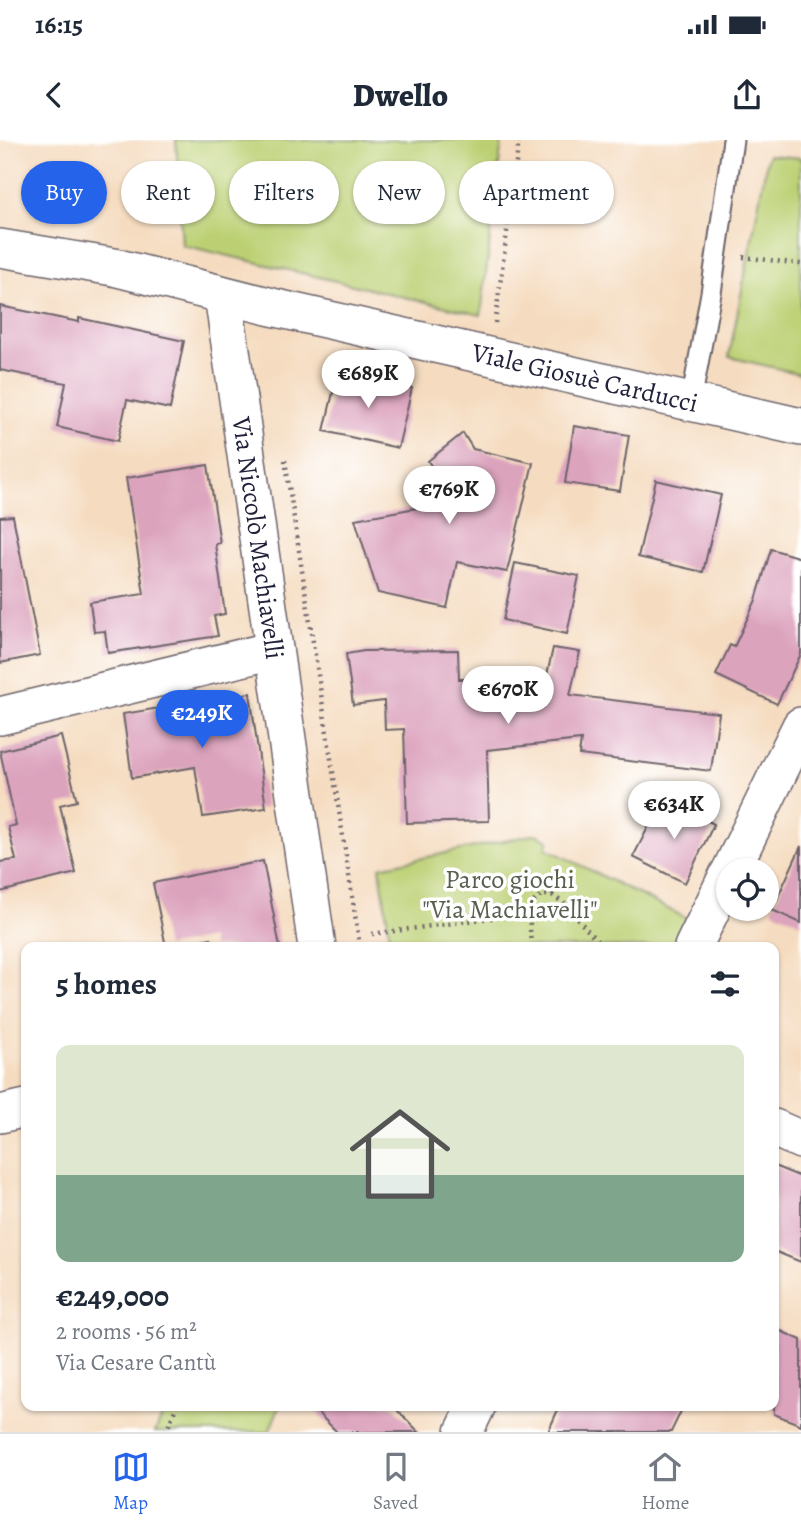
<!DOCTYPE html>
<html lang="en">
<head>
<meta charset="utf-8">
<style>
  body { margin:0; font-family:Alegreya,serif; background:#f6f6f7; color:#1f2937; height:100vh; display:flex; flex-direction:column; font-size:26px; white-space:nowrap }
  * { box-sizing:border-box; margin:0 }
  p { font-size:23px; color:#747a83 }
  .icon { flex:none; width:38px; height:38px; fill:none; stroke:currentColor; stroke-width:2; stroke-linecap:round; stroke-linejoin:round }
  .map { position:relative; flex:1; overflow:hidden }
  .sheet { position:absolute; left:21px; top:802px; width:758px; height:469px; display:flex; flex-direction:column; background:#fff; border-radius:14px; box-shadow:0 2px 5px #0004 }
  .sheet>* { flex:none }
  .hud { position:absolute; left:21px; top:21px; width:760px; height:63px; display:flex; gap:14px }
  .buttons { position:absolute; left:716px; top:718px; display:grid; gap:14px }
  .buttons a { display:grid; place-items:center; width:63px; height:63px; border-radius:50%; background:#fff; box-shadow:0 2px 5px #0004; font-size:35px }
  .price { position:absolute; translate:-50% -60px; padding:0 16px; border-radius:24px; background:#fff; color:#222; font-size:23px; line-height:46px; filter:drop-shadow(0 2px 4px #0008) }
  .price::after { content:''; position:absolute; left:50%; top:42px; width:21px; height:16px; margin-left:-10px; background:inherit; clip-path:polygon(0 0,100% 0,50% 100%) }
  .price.current { background:#2563eb; color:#fff }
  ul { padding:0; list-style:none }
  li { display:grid; align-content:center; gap:14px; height:371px; padding:0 35px }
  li+li { border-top:2px solid #e0e1e3 }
  li span { display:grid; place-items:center; height:217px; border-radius:14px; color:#555 }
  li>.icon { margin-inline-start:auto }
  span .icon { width:126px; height:126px; fill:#fffc; stroke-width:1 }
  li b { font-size:30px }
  h2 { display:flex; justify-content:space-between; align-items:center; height:84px; padding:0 35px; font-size:30px }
  .pill { padding:0 24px; border-radius:32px; background:#fff; box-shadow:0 2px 5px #0004; font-size:24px; line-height:63px }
  .pill.current { background:#2563eb; color:#fff }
  .status { display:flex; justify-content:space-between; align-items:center; height:49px; padding:0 35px; background:#fff; direction:ltr }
  .status svg { height:19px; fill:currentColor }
  header { display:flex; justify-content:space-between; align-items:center; height:91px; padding:0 35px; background:#fff; font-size:32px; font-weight:800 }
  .dock { display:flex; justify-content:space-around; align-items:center; height:98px; border-top:2px solid #e0e1e3; background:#fff; font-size:19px; color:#747a83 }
  .dock a { display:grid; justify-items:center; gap:4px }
  .dock .current { color:#2563eb }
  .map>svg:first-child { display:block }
  .green { fill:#bcd073; stroke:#6f7957; stroke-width:2 }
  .building { fill:#dca3bd }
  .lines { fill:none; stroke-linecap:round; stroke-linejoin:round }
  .lane-casing { stroke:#6c636a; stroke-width:23 }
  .street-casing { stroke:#6c636a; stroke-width:40 }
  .path { stroke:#6c636a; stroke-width:4.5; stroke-dasharray:2 5; stroke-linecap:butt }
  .lane { stroke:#fff; stroke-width:19 }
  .street { stroke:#fff; stroke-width:37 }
  .labels { text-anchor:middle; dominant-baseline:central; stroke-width:7; stroke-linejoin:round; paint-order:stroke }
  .street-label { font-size:26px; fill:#22223b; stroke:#fff }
  .park-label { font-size:26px; fill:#585f4f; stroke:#fff }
</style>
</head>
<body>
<div class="status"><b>16:15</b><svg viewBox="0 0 49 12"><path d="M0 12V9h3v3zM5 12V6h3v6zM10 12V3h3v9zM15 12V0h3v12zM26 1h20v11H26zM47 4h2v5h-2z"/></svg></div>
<header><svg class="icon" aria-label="back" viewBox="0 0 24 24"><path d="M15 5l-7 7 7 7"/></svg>Dwello<svg class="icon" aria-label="share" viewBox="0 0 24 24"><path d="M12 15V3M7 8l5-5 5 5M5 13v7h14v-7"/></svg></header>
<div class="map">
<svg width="801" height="1292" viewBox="0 0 801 1292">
  <rect width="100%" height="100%" fill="#fff"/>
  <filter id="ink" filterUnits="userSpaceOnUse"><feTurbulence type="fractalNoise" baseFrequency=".0143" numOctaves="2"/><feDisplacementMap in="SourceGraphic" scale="14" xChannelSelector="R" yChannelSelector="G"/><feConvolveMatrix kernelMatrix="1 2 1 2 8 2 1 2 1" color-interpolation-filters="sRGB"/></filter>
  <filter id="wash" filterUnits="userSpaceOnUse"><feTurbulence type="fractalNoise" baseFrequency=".00686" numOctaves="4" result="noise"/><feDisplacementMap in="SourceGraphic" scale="28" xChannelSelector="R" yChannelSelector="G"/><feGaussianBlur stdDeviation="1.57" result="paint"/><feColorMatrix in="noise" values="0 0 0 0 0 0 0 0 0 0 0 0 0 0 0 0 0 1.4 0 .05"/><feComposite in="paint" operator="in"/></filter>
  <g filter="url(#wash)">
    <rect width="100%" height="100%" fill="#f5dcc0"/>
    <g class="green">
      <path d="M 176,0 L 502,0 L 481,175 L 182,105 Z"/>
      <path d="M 768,15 L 801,18 L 801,234 L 729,217 Z"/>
      <path d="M 536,694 L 549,700 L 546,708 L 690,780 L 678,807 L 391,807 L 380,727 Z"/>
      <path d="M 167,1265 L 280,1265 L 269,1292 L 155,1292 Z"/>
    </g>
    <g id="blocks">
      <g class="building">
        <path d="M 0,166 L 79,182 L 79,178 L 184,201 L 170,269 L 127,260 L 118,301 L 57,287 L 66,243 L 0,230 Z"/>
        <path d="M 338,231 L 412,248 L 398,308 L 324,291 Z"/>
        <path d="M 574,286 L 629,295 L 620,351 L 565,343 Z"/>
        <path d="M 463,293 L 473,309 L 533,323 L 507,432 L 457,422 L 447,468 L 378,453 L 355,379 L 455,361 L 428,321 Z"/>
        <path d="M 208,325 L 220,403 L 215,404 L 225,474 L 214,476 L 218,496 L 108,513 L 105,491 L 94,492 L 90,462 L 144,454 L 126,338 Z"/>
        <path d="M 656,340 L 721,355 L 703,432 L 638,417 Z"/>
        <path d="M 13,376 L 40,515 L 0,523 L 0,377 Z"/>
        <path d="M 771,409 L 801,418 L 801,514 L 777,564 L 716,535 L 730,505 L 734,507 L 756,460 Z"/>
        <path d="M 515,423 L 579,436 L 567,494 L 503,480 Z"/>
        <path d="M 553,508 L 580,512 L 570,555 L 719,573 L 711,631 L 579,615 L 581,600 L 487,610 L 489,681 L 407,683 L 404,589 L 385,590 L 384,561 L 353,565 L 346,514 L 364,511 L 458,510 L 459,539 L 472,539 L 541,562 Z"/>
        <path d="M 250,553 L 266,668 L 203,677 L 195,627 L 132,638 L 123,574 Z"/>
        <path d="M 61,596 L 77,661 L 60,665 L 76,733 L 0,752 L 0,722 L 16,720 L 8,687 L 16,685 L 0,611 Z"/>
        <path d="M 663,658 L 714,684 L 685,743 L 633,717 Z"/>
        <path d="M 801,706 L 801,783 L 772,770 Z"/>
        <path d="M 263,721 L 280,807 L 212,807 L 211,798 L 166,807 L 153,743 Z"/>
        <path d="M 774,1026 L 801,1037 L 801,1122 L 774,1111 Z"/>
        <path d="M 774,1188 L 801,1200 L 801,1285 L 774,1274 Z"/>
        <path d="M 310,1265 L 392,1265 L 419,1292 L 337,1292 Z"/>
        <path d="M 560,1265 L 684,1265 L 671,1292 L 548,1292 Z"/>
      </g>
    </g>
  </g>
  <g filter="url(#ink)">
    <use href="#blocks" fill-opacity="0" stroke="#6c636a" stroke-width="2"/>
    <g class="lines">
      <g class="lane-casing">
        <path id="lane" d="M 691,262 L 711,153 L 733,0"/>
      </g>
      <g class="street-casing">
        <g id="street">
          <path d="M 0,108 L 114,127 L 272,167 L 801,287"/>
          <path d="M 223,155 L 317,807"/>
          <path d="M 0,576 L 274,510"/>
          <path d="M 731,730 L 801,586"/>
          <path d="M 693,807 L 728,735"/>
          <path d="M 0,974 L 26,968"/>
          <path d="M 774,988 L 801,1000"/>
          <path d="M 464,1292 L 477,1265"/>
        </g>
      </g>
      <g class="path">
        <path d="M 743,117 L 801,124"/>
        <path d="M 495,183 L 519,0"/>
        <path d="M 285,320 L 360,807"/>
        <path d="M 552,755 L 557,737"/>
        <path d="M 529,769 L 531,807"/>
        <path d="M 372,794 L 521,774 L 541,755 L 552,755 L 565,764 L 602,807"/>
        <path d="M 166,1292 L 177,1265"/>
      </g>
      <use href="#lane" class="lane"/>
      <use href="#street" class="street"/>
    </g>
  </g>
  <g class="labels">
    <g class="street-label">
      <text transform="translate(585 238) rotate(13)">Viale Giosuè Carducci</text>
      <text transform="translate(258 398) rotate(82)">Via Niccolò Machiavelli</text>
    </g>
    <g class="park-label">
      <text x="510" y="739">Parco giochi<tspan x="510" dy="30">"Via Machiavelli"</tspan></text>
    </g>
  </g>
</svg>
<div class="buttons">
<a><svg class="icon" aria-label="locate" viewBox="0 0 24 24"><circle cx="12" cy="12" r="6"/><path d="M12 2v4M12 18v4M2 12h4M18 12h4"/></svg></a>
</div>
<b class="price" style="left:368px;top:270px">€689K</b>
<b class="price" style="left:449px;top:386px">€769K</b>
<b class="price" style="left:508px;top:586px">€670K</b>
<b class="price current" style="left:202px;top:610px">€249K</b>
<b class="price" style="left:674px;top:701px">€634K</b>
<div class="hud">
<a class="pill current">Buy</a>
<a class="pill">Rent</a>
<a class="pill">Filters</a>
<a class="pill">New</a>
<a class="pill">Apartment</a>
</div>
<section class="sheet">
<h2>5 homes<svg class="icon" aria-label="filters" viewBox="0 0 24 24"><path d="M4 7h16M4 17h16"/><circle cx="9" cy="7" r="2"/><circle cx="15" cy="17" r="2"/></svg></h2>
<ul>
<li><span style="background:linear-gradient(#dfe7d0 60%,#7fa58c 0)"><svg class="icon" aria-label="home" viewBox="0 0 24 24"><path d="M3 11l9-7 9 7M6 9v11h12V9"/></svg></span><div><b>€249,000</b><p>2 rooms · 56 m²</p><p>Via Cesare Cantù</p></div></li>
</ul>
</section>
</div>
<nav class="dock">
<a class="current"><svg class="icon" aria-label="map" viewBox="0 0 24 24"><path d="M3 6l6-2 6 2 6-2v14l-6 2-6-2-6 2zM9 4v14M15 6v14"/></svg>Map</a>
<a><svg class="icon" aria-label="saved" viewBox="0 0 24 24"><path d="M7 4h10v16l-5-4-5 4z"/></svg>Saved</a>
<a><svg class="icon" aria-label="home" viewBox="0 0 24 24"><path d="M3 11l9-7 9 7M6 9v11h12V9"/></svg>Home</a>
</nav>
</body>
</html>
